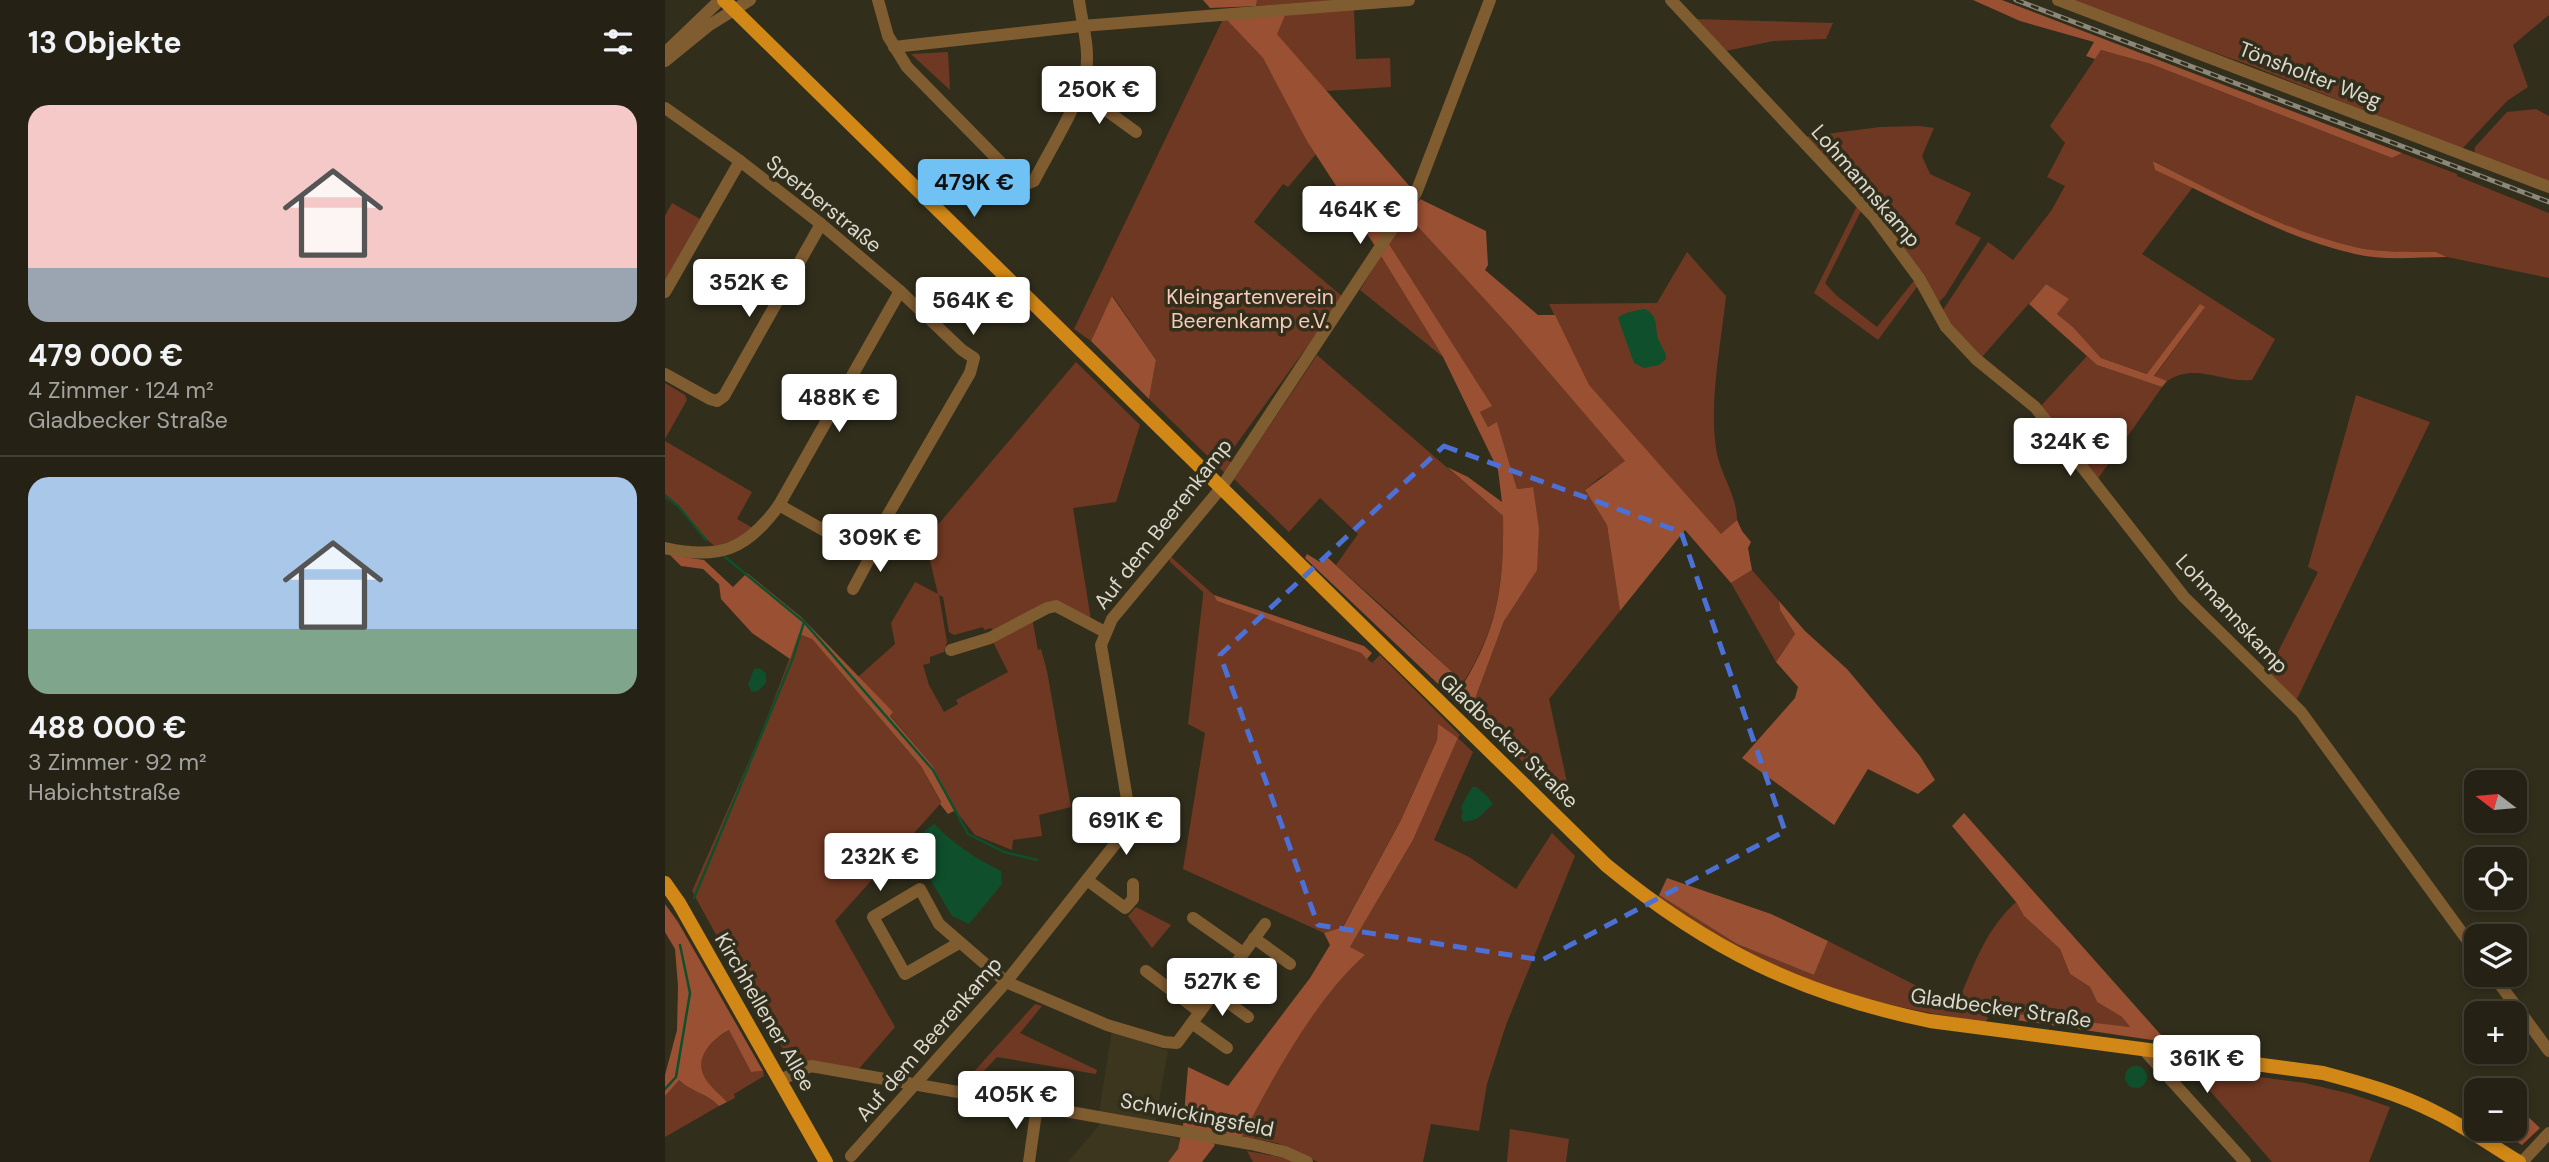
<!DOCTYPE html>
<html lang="de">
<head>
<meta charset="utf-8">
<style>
  body { margin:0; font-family:"DM Sans",sans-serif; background:#2d2a1e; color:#f1f3f6; height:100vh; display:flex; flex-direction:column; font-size:26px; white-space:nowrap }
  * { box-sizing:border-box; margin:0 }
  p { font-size:23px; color:#a3a4a0 }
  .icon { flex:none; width:38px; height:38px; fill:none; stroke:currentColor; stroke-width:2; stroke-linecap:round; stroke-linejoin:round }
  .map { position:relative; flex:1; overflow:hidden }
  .side { display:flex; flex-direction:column; background:#252215; width:665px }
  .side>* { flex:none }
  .needle { width:46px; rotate:286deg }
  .buttons { position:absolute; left:1799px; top:770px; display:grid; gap:14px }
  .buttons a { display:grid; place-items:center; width:63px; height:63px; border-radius:14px; background:#252215; box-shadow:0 4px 10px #0003,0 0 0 2px #423f34; font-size:35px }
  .price { position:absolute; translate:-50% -60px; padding:0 16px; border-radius:7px; background:#fff; color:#222; font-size:23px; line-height:46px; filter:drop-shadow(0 2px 4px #0008) }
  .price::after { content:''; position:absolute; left:50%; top:42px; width:21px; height:16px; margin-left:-10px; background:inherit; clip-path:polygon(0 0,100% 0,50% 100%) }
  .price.on { background:#70c1f4; color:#111 }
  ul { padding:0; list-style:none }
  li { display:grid; align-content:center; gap:14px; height:371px; padding:0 28px }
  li+li { border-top:2px solid #423f34 }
  li span { display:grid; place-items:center; height:217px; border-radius:21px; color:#555 }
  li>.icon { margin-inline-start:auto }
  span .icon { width:126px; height:126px; fill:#fffc; stroke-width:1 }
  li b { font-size:30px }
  h2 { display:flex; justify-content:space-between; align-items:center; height:84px; padding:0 28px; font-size:30px }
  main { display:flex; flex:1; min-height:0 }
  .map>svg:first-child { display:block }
  .built { fill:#3b361d }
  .green { fill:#6f3822 }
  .forest { fill:#9a5032 }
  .water { fill:#0f4f2c }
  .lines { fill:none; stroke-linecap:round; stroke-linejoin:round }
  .stream { stroke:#0f4f2c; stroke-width:2.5 }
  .minor { stroke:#805c31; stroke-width:12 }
  .major { stroke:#d18816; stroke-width:14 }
  .rail-casing { stroke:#8b887a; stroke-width:5 }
  .rail { stroke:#312e1c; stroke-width:2.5; stroke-dasharray:8; stroke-linecap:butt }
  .marked { fill:none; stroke:#4c71d6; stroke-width:5; stroke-dasharray:14 9; stroke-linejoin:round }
  .labels { text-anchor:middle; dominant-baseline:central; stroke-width:7; stroke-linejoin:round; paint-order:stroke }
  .street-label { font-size:21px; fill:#dbd9ce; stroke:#312e1c }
  .park-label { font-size:21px; fill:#f7cbba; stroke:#312e1c }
</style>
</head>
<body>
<main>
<section class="side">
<h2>13 Objekte<svg class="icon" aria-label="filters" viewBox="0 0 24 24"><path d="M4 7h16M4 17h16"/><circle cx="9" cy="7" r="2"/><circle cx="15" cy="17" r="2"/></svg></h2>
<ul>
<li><span style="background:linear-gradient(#f6c9c9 75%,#9aa5b1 0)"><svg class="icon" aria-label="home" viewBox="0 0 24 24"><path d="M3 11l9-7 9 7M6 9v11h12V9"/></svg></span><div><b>479 000 €</b><p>4 Zimmer · 124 m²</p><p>Gladbecker Straße</p></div></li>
<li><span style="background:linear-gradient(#a9c7e8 70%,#7fa58c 0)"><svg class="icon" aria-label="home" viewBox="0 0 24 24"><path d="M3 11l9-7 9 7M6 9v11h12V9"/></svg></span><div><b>488 000 €</b><p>3 Zimmer · 92 m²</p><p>Habichtstraße</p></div></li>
</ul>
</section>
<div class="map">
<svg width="1884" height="1162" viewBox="0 0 1884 1162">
  <rect width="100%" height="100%" fill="#312e1c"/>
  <path class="built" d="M 447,1030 L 503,1051 L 488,1133 L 515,1139 L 513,1149 L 503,1162 L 403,1162 L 435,1124 L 434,1112 Z"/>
  <g class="green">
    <path d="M 592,0 L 675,0 L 591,6 Z"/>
    <path d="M 1402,0 L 1884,0 L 1884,15 L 1848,45 L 1863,87 L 1842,101 L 1797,149 L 1587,66 Z"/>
    <path d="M 689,10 L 691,59 L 725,58 L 726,87 L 661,91 L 611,33 L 621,13 Z"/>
    <path d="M 559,17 L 598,58 L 651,154 L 623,187 L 618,184 L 589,222 L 678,297 L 562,457 L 568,465 L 561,474 L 484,399 L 491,360 L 448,296 L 426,341 L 409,329 Z"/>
    <path d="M 1029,19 L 1168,23 L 1161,39 L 1108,41 L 1056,52 Z"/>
    <path d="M 1436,50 L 1486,64 L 1727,158 L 1737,153 L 1792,174 L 1792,176 L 1884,213 L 1884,278 L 1782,257 L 1771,252 C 1745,251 1715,253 1690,247 C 1619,231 1553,195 1489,161 L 1490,170 L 1528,187 L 1477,254 L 1610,339 L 1587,380 C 1556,383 1531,362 1502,381 L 1489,377 L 1540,307 L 1483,374 L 1436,358 L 1408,327 L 1392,314 L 1403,299 L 1381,284 L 1317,357 L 1287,328 L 1278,310 L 1323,242 L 1348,260 L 1386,211 L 1400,186 L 1382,177 L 1400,143 L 1385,126 Z"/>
    <path d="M 283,52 L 285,90 L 246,54 Z"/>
    <path d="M 1871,109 L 1884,116 L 1884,184 L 1809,155 L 1810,147 L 1842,112 Z"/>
    <path d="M 1255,126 L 1269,128 L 1257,156 L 1265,174 L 1306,193 L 1290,224 L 1316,238 L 1280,296 L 1273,303 L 1138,137 L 1215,127 Z"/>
    <path d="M 7,203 L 35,219 L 0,281 L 0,216 Z"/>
    <path d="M 1193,204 L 1197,209 L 1160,283 L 1172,296 L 1212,327 L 1251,278 L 1254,284 L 1213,340 L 1149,293 Z"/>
    <path d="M 743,216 L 846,328 L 961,462 L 934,478 L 920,490 L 942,525 L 955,611 L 884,699 L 903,787 L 888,796 L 876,784 L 879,781 L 807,716 L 810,699 L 839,621 L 850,602 L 868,487 L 852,489 L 832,423 L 823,427 L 815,412 L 826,406 L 724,244 Z"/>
    <path d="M 1022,252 L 1061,296 C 1056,345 1044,399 1051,448 C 1054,473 1072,494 1072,520 L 1056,535 L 923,385 L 884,304 L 992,303 Z"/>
    <path d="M 716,256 L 778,357 L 695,290 Z"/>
    <path d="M 652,355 L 838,516 C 839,582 834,626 798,683 L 735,622 L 671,565 L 693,534 L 655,498 L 624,532 L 569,479 Z"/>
    <path d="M 1422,356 L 1432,365 L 1497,387 L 1432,480 L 1374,408 Z"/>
    <path d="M 411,362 L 475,425 L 451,502 L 408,508 L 426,620 L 400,606 L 384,602 L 369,610 L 369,612 L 330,633 L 326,628 L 319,630 L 318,627 L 289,635 L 284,632 L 278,597 L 274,595 L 282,642 L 279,652 L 265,657 L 265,663 L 258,665 L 264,685 L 279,712 L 293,704 L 291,700 L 343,672 L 327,640 L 367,618 L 373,650 L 376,649 L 382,671 L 406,807 L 374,815 L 377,836 L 348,840 L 347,850 L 310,835 L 294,815 L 267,765 L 225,715 L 227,712 L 193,677 L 230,644 L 226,623 L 250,582 L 273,594 L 260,540 Z"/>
    <path d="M 0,383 L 20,395 L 22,400 L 0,439 Z"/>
    <path d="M 1691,395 L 1765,422 L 1631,701 L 1602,674 L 1653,572 L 1643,567 Z"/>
    <path d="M 0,441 L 87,492 L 72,519 L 88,528 L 70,540 L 50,546 C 30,532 20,509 0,494 Z"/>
    <path d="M 505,556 L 549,595 L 552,601 L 696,653 L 707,663 L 715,655 L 795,735 L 793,738 L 808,752 L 769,840 L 804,857 L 851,889 L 887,833 L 910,856 L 841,1025 L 822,1084 L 814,1131 L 766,1124 L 758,1162 L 653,1162 L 612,1143 L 577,1136 C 609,1077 648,1001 699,956 L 685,947 L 748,840 L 793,738 L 773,725 L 772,740 L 736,820 L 677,928 L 659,933 L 518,869 L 540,733 L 523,724 L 538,596 L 538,592 L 505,562 Z"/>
    <path d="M 1087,570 L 1114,601 L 1115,610 L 1130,634 L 1111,662 L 1066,583 Z"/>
    <path d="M 134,634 L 147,639 L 242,750 L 256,766 L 276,803 L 170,921 L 230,1027 L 192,1071 L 125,1059 L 92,1009 L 27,891 L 95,736 Z"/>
    <path d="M 994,895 L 1072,944 L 1149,975 L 1163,941 L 1258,989 L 1315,1010 L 1320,1013 L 1323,1019 L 1320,1022 C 1235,1010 1151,991 1075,950 C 1047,935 1021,916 994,899 Z"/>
    <path d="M 1351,902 L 1359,916 L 1395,949 L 1405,974 L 1425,987 L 1432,1002 L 1457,1017 L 1465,1027 L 1399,1021 L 1327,1010 L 1323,1006 L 1295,997 C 1311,960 1321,930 1351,902 Z"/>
    <path d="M 471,907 L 506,925 L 487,948 L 463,916 Z"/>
    <path d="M 370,1004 L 377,1006 L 355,1033 L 432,1070 L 431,1074 L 332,1057 L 319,1071 L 325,1076 L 313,1090 L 295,1087 Z"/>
    <path d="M 64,1030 L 86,1072 L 98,1071 L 99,1076 L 69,1094 L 70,1098 L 62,1102 C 55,1094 43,1085 39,1076 C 29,1055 49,1039 64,1030 Z"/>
    <path d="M 1525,1068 L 1640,1083 L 1686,1094 L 1725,1107 L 1704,1162 L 1607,1162 Z"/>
    <path d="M 13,1079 C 26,1092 42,1093 54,1106 L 0,1137 L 0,1096 Z"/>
    <path d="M 845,1129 L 904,1139 L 901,1162 L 842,1162 Z"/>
    <path d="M 582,1151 L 621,1158 L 631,1162 L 588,1162 Z"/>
  </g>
  <g class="forest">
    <path d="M 538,0 L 592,0 L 591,6 L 545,8 Z"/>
    <path d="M 1308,0 L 1337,0 L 1737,153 L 1727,158 L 1486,64 L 1436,50 L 1430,59 L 1421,56 L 1429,42 L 1355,21 Z"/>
    <path d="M 621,13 L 612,34 L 747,189 L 710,246 L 642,141 L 598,58 L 559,17 Z"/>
    <path d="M 1488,161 C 1553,194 1619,231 1690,247 C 1714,253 1746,251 1771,252 L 1782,257 C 1752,257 1719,261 1690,254 C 1619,238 1556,200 1490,170 Z"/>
    <path d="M 755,199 L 821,231 L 823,265 L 820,270 L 873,315 L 890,315 L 924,385 L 1056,534 L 1072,520 L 1077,531 L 1086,542 L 1083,548 L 1087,570 L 1066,583 L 1020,530 L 955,611 L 942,525 L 920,490 L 960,461 L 846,328 L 743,216 Z"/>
    <path d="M 724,244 L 827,406 L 815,412 L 823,427 L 832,422 L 852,489 L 868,487 L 874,529 L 872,570 L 839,621 L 810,699 L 807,716 L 640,558 L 642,554 L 655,562 L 662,557 L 799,683 C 834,626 839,582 838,516 L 782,467 L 803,477 L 837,502 L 833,470 L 778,357 L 716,256 Z"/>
    <path d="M 1381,284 L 1404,299 L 1392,314 L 1408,327 L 1436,358 L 1482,374 L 1535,304 L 1540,307 L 1489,376 L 1502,381 L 1497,387 L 1432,365 L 1364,304 Z"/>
    <path d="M 447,296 L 491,360 L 484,399 L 426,341 Z"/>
    <path d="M 5,555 L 39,560 L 68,587 L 82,573 L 136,617 L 228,712 L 225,716 L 267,765 L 291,810 L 283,814 L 275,804 L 276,802 L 256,766 L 147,639 L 134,634 L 125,659 L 87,633 L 56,599 L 54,584 L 38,569 L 16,566 Z"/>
    <path d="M 549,595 L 699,646 L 707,653 L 702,659 L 696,653 L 552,601 Z"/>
    <path d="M 1114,601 L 1140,631 L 1182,669 L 1255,756 L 1270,780 L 1253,794 L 1203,769 L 1169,825 L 1077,758 L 1130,698 L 1133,687 L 1111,662 L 1130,634 L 1115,610 Z"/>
    <path d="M 773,724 L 793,738 L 748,840 L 685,947 L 700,955 C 649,1000 609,1077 577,1136 L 548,1143 L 550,1145 L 537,1162 L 503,1162 L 513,1149 L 518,1126 L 523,1067 L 563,1086 L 645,978 L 665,945 L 659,933 L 678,927 L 736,820 L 772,740 Z"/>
    <path d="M 1299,813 L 1496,1035 L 1496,1039 L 1487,1040 L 1351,1020 L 1352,1014 L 1465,1027 L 1457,1017 L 1432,1002 L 1425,987 L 1405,974 L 1395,949 L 1359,916 L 1351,902 L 1287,826 Z"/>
    <path d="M 1002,878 L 1106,914 L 1163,941 L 1149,975 L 1072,944 L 994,895 Z"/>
    <path d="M 0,904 L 13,922 L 98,1071 L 86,1072 L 64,1030 C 49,1038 29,1056 39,1076 C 43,1085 55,1094 62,1102 L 54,1106 C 42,1093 26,1092 14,1080 L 0,1096 L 0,1075 L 12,1030 L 13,986 L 10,949 L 0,932 Z"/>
    <path d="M 1857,1111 L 1875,1128 L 1857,1145 L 1830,1129 L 1850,1129 L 1850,1118 Z"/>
  </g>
  <g class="water">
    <path d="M 980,309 C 996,317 988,330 995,343 C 998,350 1001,351 1001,359 L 994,365 L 979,368 L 969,363 L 953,318 C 959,312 972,310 980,309 Z"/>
    <path d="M 94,668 L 101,673 L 101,683 L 93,691 L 87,692 L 83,685 L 89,669 Z"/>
    <path d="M 807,787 L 811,787 L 821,795 L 828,804 L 812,819 L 799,822 L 796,818 L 798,812 L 796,807 Z"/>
    <path d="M 269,824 C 289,844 310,858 336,871 L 337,884 L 304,924 L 287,916 L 252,857 L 258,832 Z"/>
    <circle cx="1471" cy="1077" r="11"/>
  </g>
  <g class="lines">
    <g class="stream">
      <path d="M 0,496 L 13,506 L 41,540"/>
      <path d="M 139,622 L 268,770 L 303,834 L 339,852 L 372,860"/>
      <path d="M 29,898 L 128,658 L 139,622 L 60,557"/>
      <path d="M 0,1089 L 11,1077 L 25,993 L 15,945"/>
    </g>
    <g class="minor">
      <path d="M 213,0 L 223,36 L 242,67 L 350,177 L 364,183 L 369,181 C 383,153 416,101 421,71 C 425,49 417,23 414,0"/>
      <path d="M 1006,0 L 1209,217 L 1254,278 L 1281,327 L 1311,359 L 1370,407 L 1519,597 L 1636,712 L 1811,952"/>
      <path d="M 1393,0 L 1884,187"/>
      <path d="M 229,47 L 417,26 L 744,0"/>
      <path d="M 4,49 L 55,0"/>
      <path d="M 0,61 L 43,26 L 85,0"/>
      <path d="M 413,96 L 445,113 L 471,132"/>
      <path d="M 0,108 L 75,161 L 156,224 L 235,291 L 297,350 L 309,358 L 305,373 L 202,551 L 192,549 L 114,505"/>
      <path d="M 0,292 L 75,161"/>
      <path d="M 0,374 L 45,399 L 52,401 L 59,396 L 156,224"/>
      <path d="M 0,548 C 54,560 82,550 114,505 L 235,291"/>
      <path d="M 188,589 L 203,561 L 202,551"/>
      <path d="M 286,650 L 325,638 L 382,608 L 391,606 L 440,632"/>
      <path d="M 422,880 L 460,908 L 468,899 L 468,884"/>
      <path d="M 528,918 L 578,953"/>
      <path d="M 589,938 L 625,964"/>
      <path d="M 294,943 L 240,974 L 208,917 L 255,889 L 274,924 L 341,982 L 442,1025 L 499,1042 L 512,1043 L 600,924"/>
      <path d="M 481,971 L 535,1012"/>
      <path d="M 1828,975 L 1884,1051"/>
      <path d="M 549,992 L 583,1017"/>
      <path d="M 527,1023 L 562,1048"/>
      <path d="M 1479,1050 L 1580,1162"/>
      <path d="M 115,1080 L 146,1066 L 586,1144 L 620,1152 L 642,1162"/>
      <path d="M 186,1156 L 341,982 L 451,843 L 460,822 L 462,799 L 436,645 L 447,619 L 556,488 L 751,193 L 825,0"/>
      <path d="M 364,1162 L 372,1106"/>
      <path d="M 1857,1162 L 1884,1133"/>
    </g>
    <g class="major">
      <path d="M 59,0 L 941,865 C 1043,949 1135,994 1265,1021 L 1658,1073 C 1696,1083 1735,1094 1770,1112 C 1799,1126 1826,1145 1854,1162"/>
      <path d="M 0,883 L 14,903 L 161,1162"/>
    </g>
    <g class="rail-casing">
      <path id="rail" d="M 1351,0 L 1884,202"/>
    </g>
    <use href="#rail" class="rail"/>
  </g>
  <path class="marked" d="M 779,446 L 1016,532 L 1120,831 L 877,960 L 653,925 L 555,655 Z"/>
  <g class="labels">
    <g class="street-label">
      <text transform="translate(1645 75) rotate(21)">Tönsholter Weg</text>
      <text transform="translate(1201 186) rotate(49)">Lohmannskamp</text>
      <text transform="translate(159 204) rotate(39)">Sperberstraße</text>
      <text transform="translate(498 524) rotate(-52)">Auf dem Beerenkamp</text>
      <text transform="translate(1567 614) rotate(47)">Lohmannskamp</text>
      <text transform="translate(844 741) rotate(44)">Gladbecker Straße</text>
      <text transform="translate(1336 1008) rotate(8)">Gladbecker Straße</text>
      <text transform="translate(100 1012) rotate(60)">Kirchhellener Allee</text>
      <text transform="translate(264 1039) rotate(-49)">Auf dem Beerenkamp</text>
      <text transform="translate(532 1115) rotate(11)">Schwickingsfeld</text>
    </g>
    <g class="park-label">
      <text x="585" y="297">Kleingartenverein<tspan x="585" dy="24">Beerenkamp e.V.</tspan></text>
    </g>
  </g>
</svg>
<div class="buttons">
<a><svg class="needle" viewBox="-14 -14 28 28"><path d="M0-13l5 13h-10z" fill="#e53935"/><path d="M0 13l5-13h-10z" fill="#a3a4a0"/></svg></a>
<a><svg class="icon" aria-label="locate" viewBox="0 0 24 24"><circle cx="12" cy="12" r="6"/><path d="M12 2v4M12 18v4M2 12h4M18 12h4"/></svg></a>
<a><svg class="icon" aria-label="layers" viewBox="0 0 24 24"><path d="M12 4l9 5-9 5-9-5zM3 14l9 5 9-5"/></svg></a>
<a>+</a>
<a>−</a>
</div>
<b class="price" style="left:434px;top:126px">250K €</b>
<b class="price on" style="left:309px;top:219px">479K €</b>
<b class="price" style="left:695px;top:246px">464K €</b>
<b class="price" style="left:84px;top:319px">352K €</b>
<b class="price" style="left:308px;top:337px">564K €</b>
<b class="price" style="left:174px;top:434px">488K €</b>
<b class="price" style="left:1405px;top:478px">324K €</b>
<b class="price" style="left:215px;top:574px">309K €</b>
<b class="price" style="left:461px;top:857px">691K €</b>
<b class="price" style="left:215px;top:893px">232K €</b>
<b class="price" style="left:557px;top:1018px">527K €</b>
<b class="price" style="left:1542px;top:1095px">361K €</b>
<b class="price" style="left:351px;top:1131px">405K €</b>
</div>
</main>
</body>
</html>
